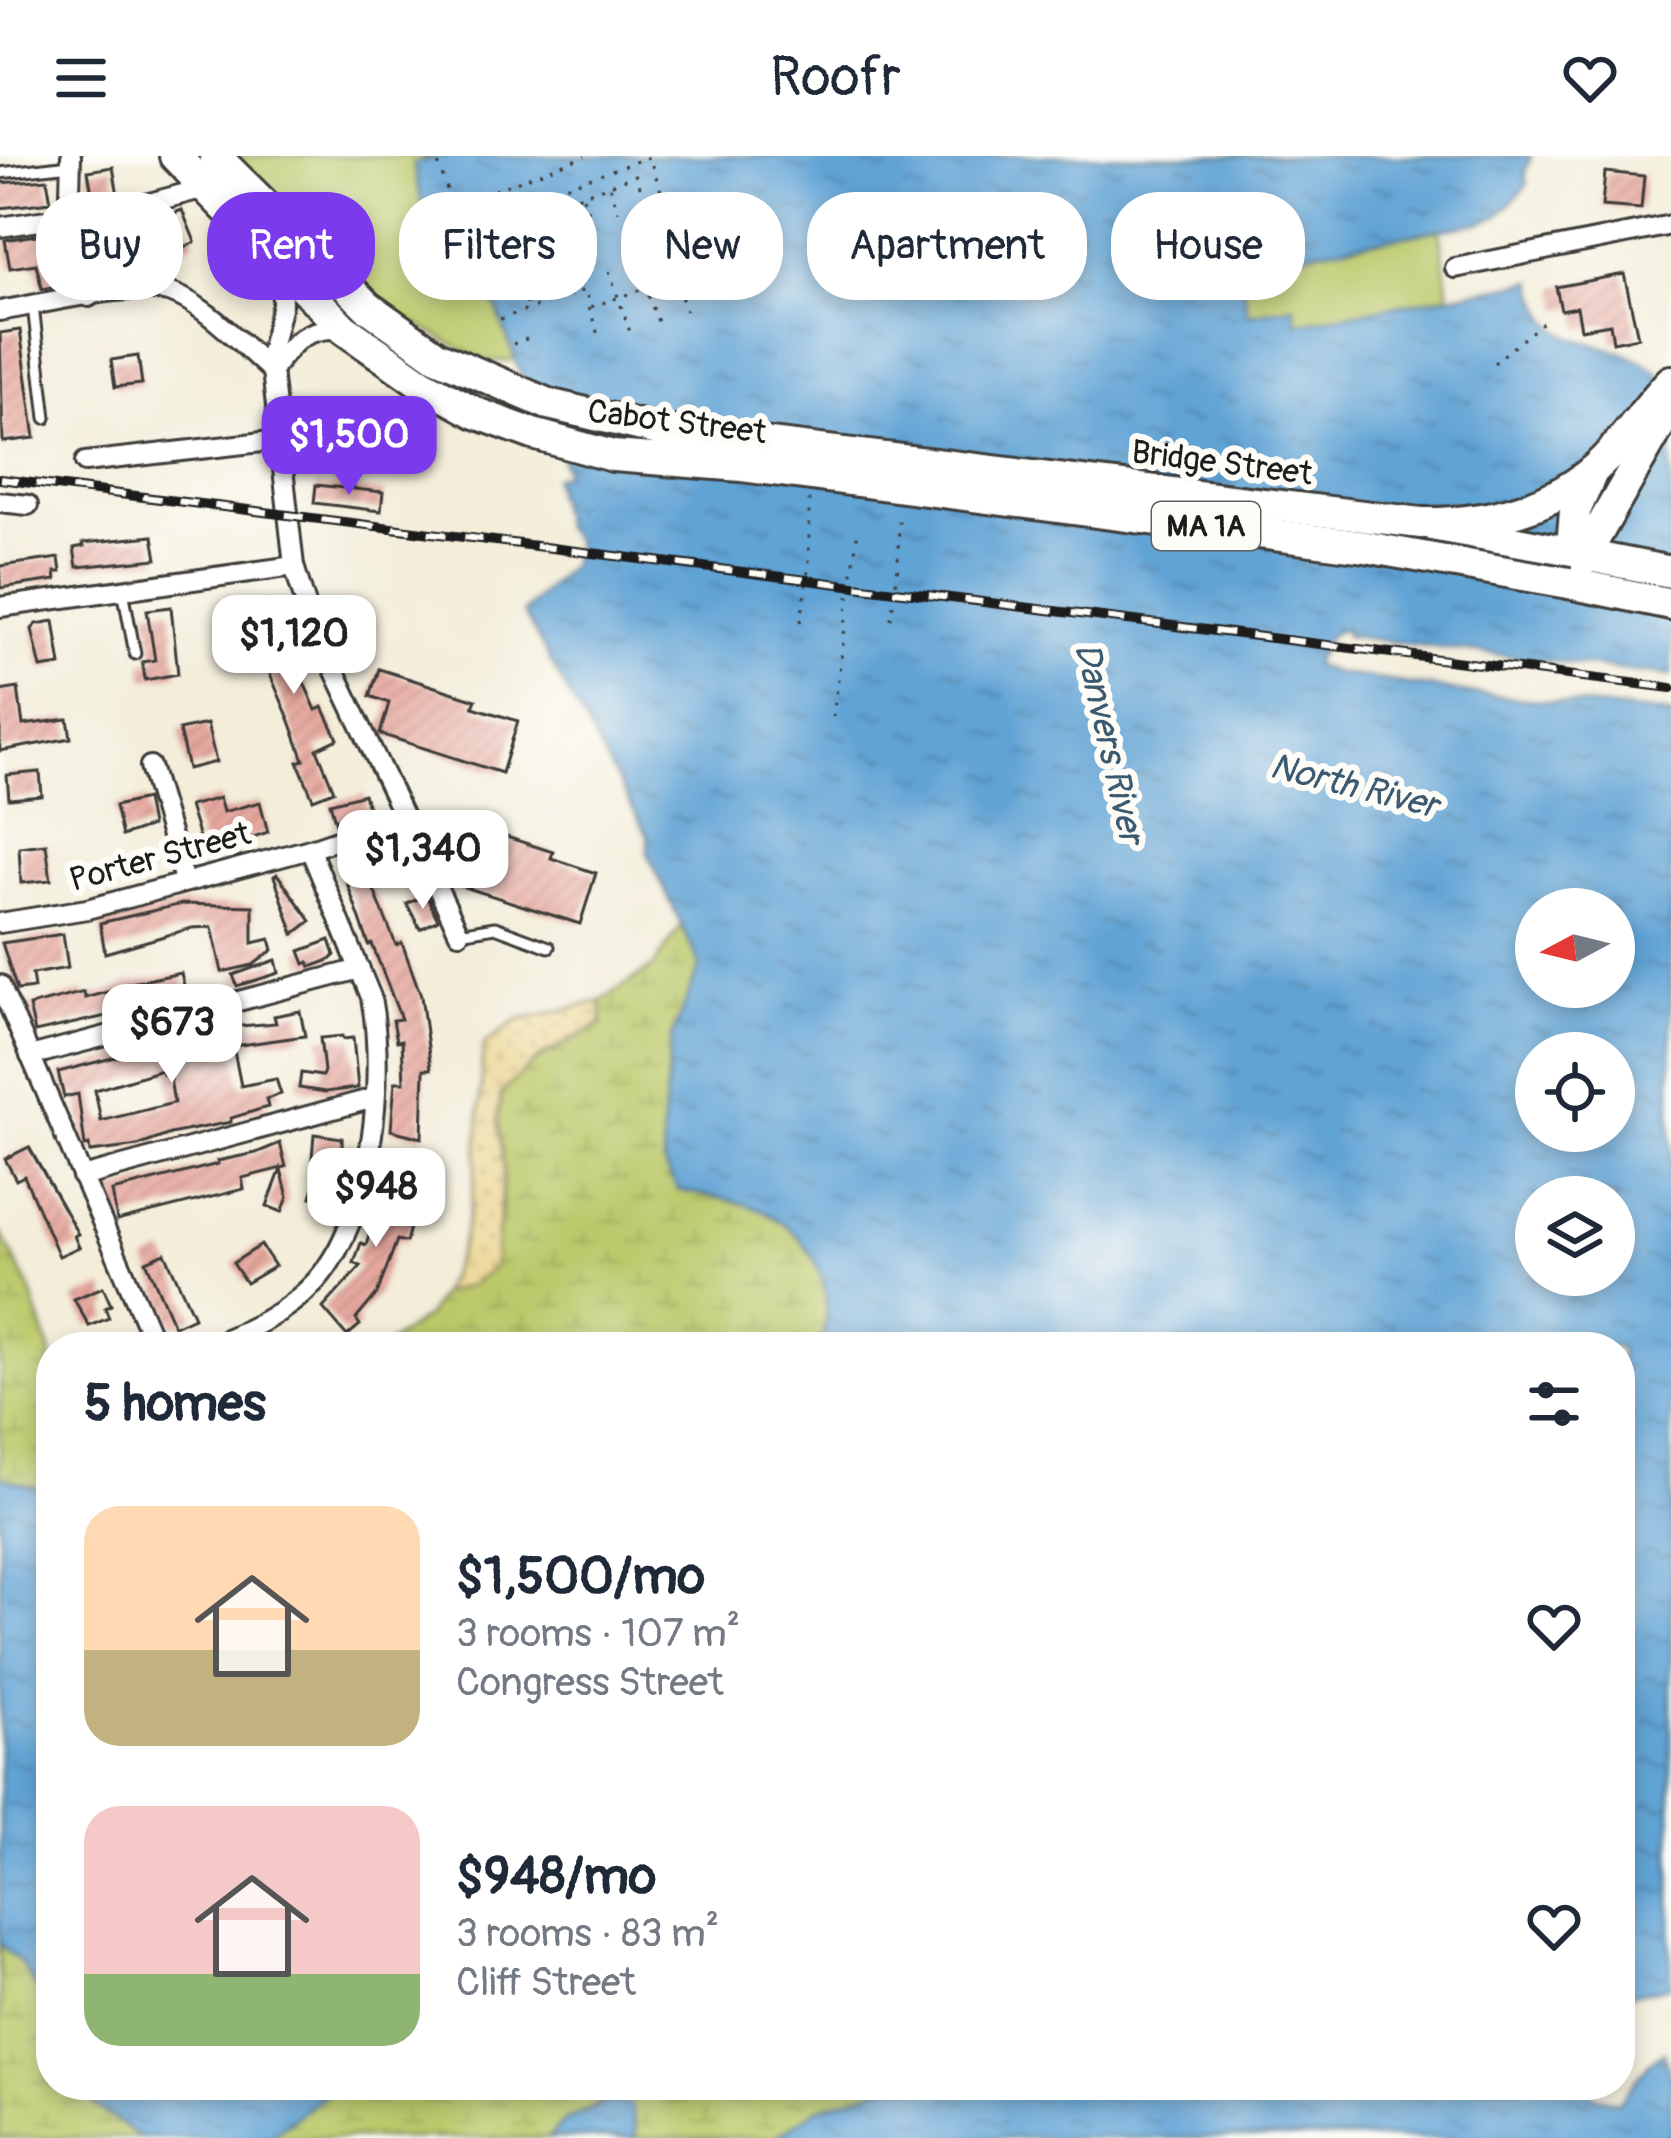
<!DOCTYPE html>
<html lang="en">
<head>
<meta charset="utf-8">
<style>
  body { margin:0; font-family:Pangolin,sans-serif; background:#f2f2f3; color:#1f2937; height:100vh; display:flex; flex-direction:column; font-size:45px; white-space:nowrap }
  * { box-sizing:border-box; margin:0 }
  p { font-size:39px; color:#747a83 }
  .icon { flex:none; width:66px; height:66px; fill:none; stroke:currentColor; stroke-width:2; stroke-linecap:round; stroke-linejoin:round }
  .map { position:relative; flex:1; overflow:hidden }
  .drawer { position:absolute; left:36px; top:1176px; width:1599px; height:768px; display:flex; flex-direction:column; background:#fff; border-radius:48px; box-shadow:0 6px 18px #0003 }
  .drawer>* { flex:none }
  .hud { position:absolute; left:36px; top:36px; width:1599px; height:108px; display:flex; gap:24px }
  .needle { width:78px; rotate:263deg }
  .controls { position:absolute; left:1515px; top:732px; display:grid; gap:24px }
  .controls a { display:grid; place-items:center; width:120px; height:120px; border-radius:50%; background:#fff; box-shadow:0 6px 18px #0003; font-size:60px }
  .price { position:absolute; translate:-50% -102px; padding:0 27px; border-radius:24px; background:#fff; color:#222; font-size:39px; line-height:78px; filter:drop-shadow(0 3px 6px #0008) }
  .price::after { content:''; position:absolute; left:50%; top:72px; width:36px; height:27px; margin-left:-18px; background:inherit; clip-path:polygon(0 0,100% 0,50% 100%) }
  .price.current { background:#7c3aed; color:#fff }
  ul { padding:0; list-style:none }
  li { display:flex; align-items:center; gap:36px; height:300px; padding:0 48px }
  li span { display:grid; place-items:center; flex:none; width:336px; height:240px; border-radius:36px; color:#555 }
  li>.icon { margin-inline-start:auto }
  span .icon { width:144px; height:144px; fill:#fffc; stroke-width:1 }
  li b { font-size:51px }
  h2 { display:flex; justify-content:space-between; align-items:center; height:144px; padding:0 48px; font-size:51px }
  .chip { padding:0 42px; border-radius:48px; background:#fff; box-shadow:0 6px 18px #0003; font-size:42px; line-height:108px }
  .chip.current { background:#7c3aed; color:#fff }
  header { display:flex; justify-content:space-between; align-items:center; height:156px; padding:0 48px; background:#fff; font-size:54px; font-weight:600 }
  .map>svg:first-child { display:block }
  .wetland { fill:url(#wetland-marsh); stroke:#6c7244; stroke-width:3 }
  .sand { fill:url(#sand-dots); stroke:#857b5d; stroke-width:3 }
  .park { fill:#bbc96b; stroke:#6c7244; stroke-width:3 }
  .water { fill:url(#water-ripples); stroke:#3e6078; stroke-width:3; fill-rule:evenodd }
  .building { fill:url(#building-hatch); fill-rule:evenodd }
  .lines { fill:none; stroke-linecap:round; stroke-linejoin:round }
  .service-casing { stroke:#3c3b38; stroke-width:15 }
  .minor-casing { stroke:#3c3b38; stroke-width:24 }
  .primary-casing { stroke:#3c3b38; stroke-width:36 }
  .trunk-casing { stroke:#3c3b38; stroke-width:36 }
  .path { stroke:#3c3b38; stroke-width:3; stroke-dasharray:3 9; stroke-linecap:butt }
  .service { stroke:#fff; stroke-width:9 }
  .minor { stroke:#fff; stroke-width:18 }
  .primary { stroke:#fff; stroke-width:30 }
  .trunk { stroke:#fff; stroke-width:30 }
  .rail-casing { stroke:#1c1c1c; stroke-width:10 }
  .rail { stroke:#fdfcf7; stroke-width:6; stroke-dasharray:18; stroke-linecap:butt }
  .trunk-bridge-casing { stroke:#3c3b38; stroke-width:36; stroke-linecap:butt }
  .trunk-bridge { stroke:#fff; stroke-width:30 }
  .labels { text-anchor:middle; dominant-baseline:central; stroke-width:12; stroke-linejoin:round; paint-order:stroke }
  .shield { fill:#fdfcf7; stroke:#605f5e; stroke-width:3 }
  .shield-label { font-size:30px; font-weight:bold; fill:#1c1c1c }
  .street-label { font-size:33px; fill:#1c1c1c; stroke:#fdfcf7 }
  .water-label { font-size:36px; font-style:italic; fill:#3b596f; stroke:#fdfcf7 }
</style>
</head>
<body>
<header><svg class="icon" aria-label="menu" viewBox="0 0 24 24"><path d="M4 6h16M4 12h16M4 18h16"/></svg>Roofr<svg class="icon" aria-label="heart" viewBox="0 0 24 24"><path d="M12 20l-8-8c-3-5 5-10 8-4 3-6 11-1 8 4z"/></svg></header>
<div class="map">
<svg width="1671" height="1982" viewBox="0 0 1671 1982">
  <defs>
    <pattern id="wetland-marsh" width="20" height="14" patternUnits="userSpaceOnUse" patternTransform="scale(3)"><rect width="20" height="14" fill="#bbc96b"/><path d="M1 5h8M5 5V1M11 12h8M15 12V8" fill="none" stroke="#a0ac5c"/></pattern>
    <pattern id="sand-dots" width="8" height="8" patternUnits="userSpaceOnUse" patternTransform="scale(3)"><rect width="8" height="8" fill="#eeda9e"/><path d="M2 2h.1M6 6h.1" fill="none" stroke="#ccba88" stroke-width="1.8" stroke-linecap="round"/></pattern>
    <pattern id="water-ripples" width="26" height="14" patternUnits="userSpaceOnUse" patternTransform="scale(3)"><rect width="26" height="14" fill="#61a3d5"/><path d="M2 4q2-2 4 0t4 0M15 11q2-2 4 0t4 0" fill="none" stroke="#4f84ac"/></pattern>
    <pattern id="building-hatch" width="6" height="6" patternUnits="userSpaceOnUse" patternTransform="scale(3)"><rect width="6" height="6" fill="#e6a89f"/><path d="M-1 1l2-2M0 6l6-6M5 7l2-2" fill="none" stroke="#c59088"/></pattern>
  </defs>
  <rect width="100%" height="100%" fill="#fdfcf7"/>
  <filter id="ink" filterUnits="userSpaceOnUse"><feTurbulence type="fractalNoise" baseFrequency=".00833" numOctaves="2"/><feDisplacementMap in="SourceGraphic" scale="24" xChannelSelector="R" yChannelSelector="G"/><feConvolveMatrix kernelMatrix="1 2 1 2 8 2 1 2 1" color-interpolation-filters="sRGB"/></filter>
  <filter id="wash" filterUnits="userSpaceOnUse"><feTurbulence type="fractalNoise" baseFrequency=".004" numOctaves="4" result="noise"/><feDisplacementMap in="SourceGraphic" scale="48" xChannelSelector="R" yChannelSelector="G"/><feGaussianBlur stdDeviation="2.7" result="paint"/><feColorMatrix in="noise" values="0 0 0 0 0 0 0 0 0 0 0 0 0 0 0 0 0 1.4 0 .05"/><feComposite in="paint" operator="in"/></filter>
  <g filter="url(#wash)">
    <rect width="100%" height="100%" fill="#f3edd9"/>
    <g class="wetland">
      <path d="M 682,768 L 700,809 L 671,883 L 662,975 L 678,1034 C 703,1040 730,1042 754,1051 C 811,1073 842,1134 819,1191 L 384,1191 L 427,1159 L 440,1138 L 470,1129 C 480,1108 497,1083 501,1060 C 506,1030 492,956 501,937 C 514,911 576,883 602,868 L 601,845 L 654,810 Z"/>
      <path d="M 0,1075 L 30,1133 L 51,1198 L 51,1337 L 0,1320 Z"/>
      <path d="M 0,1788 L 20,1806 L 51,1857 L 51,1929 L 86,1929 L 94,1949 L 141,1982 L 0,1982 Z"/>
      <path d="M 336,1929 L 891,1929 L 818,1952 L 774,1982 L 636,1982 L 635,1969 L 603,1945 L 563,1966 L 548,1982 L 269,1982 Z"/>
    </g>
    <path class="sand" d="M 601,845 L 602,867 L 539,902 L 501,937 L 498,962 L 504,1014 L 494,1111 L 470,1129 L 440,1138 C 482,1065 478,971 483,889 L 516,865 Z"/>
    <g class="park">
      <path d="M 223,0 L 434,0 L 413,8 L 462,55 L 515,204 L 485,206 L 381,149 Z"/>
      <path d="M 1440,74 L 1449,140 L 1297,167 L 1248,159 L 1241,120 L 1287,113 L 1285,100 Z"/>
    </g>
    <g class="water">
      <path d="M 443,0 L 1531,0 L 1525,16 L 1527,29 L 1499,60 L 1479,67 L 1286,100 L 1287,113 L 1241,121 L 1248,158 L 1294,150 L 1297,167 L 1534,125 C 1550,197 1587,177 1640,204 C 1651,209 1661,219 1671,226 L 1671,520 L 1345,480 L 1345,472 L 1329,480 L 1313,509 L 1336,517 L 1469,537 L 1671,558 L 1671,1830 L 1620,1841 L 1620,1191 L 819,1191 C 842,1134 811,1073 753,1051 C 730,1042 703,1040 678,1034 L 664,1009 L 662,975 L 671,883 L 700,809 L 648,698 L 648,680 L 523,456 L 571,408 L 575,385 L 562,371 C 561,353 553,340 554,321 L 566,318 L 553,272 L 520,217 L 463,55 L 425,60 L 413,8 ZM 1536,753 L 1614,753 L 1614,831 L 1536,831 ZM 1536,897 L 1614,897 L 1614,975 L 1536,975 ZM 1536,1041 L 1614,1041 L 1614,1119 L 1536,1119 Z"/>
      <path d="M 0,1320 L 51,1337 L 51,1857 L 20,1806 L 0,1788 Z"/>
      <path d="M 1664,1896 L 1671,1923 L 1671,1982 L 774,1982 L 818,1952 L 891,1929 L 1581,1929 L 1595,1940 L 1619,1946 L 1650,1905 Z"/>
      <path d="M 86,1929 L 336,1929 L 269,1982 L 141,1982 L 94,1949 Z"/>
      <path d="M 616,1942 L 631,1949 L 636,1982 L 548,1982 L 563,1966 Z"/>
    </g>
    <g id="blocks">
      <g class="building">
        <path d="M 113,11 L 118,39 L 93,43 L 88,15 Z"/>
        <path d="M 1605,16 L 1644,20 L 1641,53 L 1602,50 Z"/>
        <path d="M 47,23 L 51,46 L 0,52 L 0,27 Z"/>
        <path d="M 182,54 L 195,86 L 157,104 L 109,111 L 104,76 L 141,70 Z"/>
        <path d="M 50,77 L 57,130 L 42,133 L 36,108 L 10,112 L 5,84 Z"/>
        <path d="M 461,92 L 470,119 L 434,131 L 425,104 Z"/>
        <path d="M 1624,118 L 1638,181 L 1613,186 L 1610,168 L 1581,173 L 1577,151 L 1561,154 L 1556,131 Z"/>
        <path d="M 20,174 L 35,282 L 3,286 L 0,177 Z"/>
        <path d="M 138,200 L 142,228 L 115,231 L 111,204 Z"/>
        <path d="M 316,329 L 383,336 L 381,355 L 314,347 Z"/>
        <path d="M 153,380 L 157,403 L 77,411 L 74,392 L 84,390 L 83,387 Z"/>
        <path d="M 59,402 L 61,416 L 55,416 L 56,424 L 0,432 L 0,410 Z"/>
        <path d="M 268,444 L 316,554 L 323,551 L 338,583 L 317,593 L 334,635 L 313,643 L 298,606 L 304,604 L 290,565 L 243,455 Z"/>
        <path d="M 171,451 L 178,518 L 145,524 L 142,506 L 155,504 L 147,454 Z"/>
        <path d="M 54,465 L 61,509 L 41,512 L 32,473 L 37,468 Z"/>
        <path d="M 379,513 L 476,544 L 473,551 L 518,565 L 502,617 L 380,578 L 389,547 L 370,540 Z"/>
        <path d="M 18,532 L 23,569 L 68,563 L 71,582 L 0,595 L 0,535 Z"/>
        <path d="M 207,568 L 216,606 L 188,613 L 179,574 Z"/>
        <path d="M 40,616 L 42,640 L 9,643 L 7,619 Z"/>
        <path d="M 364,638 L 370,659 L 336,668 L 330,647 Z"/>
        <path d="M 219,642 L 223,656 L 260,646 L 268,676 L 204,698 L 189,650 Z"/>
        <path d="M 146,643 L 151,670 L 122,680 L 115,650 Z"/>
        <path d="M 457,665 L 553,696 L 551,702 L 596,717 L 580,768 L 458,729 L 468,698 L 448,692 Z"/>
        <path d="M 46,688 L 51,724 L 21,727 L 19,691 Z"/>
        <path d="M 366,714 L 396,789 L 402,787 L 421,840 L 431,913 L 424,913 L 422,982 L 391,974 L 395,926 L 404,926 L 402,884 L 397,885 L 393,864 L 401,863 L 372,788 L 369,789 L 345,721 Z"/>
        <path d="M 277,718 L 311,765 L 294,778 L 274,720 Z"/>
        <path d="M 426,739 L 438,764 L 420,773 L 407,748 Z"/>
        <path d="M 182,748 L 253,750 L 253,787 L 270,783 L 273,794 L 253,809 L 222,816 L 212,771 L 192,772 L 105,797 L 100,767 Z"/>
        <path d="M 63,778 L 68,812 L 32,818 L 34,832 L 17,834 L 2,787 Z"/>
        <path d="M 330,784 L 335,799 L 332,803 L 311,811 L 309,806 L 305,808 L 300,795 Z"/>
        <path d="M 276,804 L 279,817 L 237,830 L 233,819 Z"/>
        <path d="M 181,817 L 187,842 L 35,876 L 29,850 L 84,836 L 85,842 L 126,831 L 126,828 Z"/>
        <path d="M 300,855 L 305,880 L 233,890 L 241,930 L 276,923 L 281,938 L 266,943 L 268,951 L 231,962 L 231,966 L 170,978 L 138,990 L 90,996 L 89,989 L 85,990 L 78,938 L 64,941 L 58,916 L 150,892 L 150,888 L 229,871 L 276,867 L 274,860 ZM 162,914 L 163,918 L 169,917 L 174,947 L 101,965 L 95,934 Z"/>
        <path d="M 342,880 L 343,883 L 353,882 L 358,932 L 325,936 L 299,932 L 301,917 L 322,920 L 324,915 L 320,882 Z"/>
        <path d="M 314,978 L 342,982 L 343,1027 L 336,1048 L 311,1041 L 323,1003 L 312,1002 Z"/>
        <path d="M 280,987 L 286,1011 L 242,1022 L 244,1033 L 117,1065 L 112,1035 L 218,1008 L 217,1005 L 256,997 Z"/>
        <path d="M 29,991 L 78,1078 L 74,1080 L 79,1091 L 59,1100 L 24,1020 L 16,1024 L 5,1003 Z"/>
        <path d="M 385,1005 L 415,1008 L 410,1052 L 415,1053 L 406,1086 L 397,1084 L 377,1138 L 356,1163 L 360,1169 L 347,1180 L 323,1152 L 361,1110 L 354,1107 L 361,1087 L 366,1089 L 376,1056 L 388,1059 L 392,1026 L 383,1025 Z"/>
        <path d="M 281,1013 L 288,1041 L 282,1056 L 267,1050 Z"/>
        <path d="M 261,1089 L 275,1110 L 246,1127 L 233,1107 Z"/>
        <path d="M 165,1097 L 194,1161 L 174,1170 L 146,1105 Z"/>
        <path d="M 103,1131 L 111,1149 L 105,1152 L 109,1162 L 89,1170 L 74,1143 Z"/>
      </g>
    </g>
  </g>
  <g filter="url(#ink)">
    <use href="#blocks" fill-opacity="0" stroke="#3c3b38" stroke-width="3"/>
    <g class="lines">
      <g class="service-casing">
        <g id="service">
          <path d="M 0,17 L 70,9"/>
          <path d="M 33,150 L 46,262"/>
          <path d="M 123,434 L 135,498"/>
          <path d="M 459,777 L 495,771 L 549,791"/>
        </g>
      </g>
      <g class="minor-casing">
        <g id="minor">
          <path d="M 71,0 L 70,37 L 89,141"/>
          <path d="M 0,71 L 138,50 L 205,32"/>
          <path d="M 281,110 L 282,148 L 270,197 L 294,410 L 311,465 L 459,777"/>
          <path d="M 1455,112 L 1671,69"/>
          <path d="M 0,155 C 41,148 130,126 168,136 C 202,145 245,192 272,215"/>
          <path d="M 272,215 C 292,185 306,171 344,173"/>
          <path d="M 85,306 L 280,284"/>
          <path d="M 0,346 L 28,349"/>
          <path d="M 0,451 L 294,410"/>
          <path d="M 150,610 L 184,724"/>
          <path d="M 0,767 L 87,753 L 310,693 L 402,662"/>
          <path d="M 0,829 L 156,1191"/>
          <path d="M 30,900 L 360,813"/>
          <path d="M 82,1021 L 374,942"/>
          <path d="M 206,1191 C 247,1175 286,1158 316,1125 C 373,1061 386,921 371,841 L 310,693"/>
        </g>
      </g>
      <g class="primary-casing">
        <g id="primary">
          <path d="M 1592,316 L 1575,355 L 1569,427 L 1671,448"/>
          <path d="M 1435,370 L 1671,416"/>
        </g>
      </g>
      <g class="trunk-casing">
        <g id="trunk">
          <path d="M 175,0 L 344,173 L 421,227"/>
          <path d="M 215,0 L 368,151 L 437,200"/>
          <path d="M 1421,367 C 1486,368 1556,353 1604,304 C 1628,280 1647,250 1671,225"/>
          <path d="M 1569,427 L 1671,249"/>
        </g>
      </g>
      <g class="path">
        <path d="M 460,0 L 438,7 L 451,45 L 494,34 L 585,0"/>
        <path d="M 610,31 L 618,55"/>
        <path d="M 583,41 L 591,65"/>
        <path d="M 555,51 L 563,72"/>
        <path d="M 494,55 L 528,152"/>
        <path d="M 529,61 L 535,81"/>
        <path d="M 453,69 L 649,1 L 662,38"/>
        <path d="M 499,70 L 636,19 L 645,45"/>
        <path d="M 666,96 L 686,155"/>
        <path d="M 636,106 L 658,166"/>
        <path d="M 577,110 L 584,132"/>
        <path d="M 609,115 L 630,176"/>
        <path d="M 550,120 L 557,141"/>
        <path d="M 589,151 L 600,185"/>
        <path d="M 500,163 L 585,134 L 591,151 L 677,121"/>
        <path d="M 513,188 L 535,180"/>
        <path d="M 1494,207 L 1547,163"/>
        <path d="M 891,463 L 898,410 L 899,358"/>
        <path d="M 801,466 L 809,408 L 809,343"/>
        <path d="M 833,561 L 858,374"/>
      </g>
      <use href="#service" class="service"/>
      <use href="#minor" class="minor"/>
      <use href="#primary" class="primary"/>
      <use href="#trunk" class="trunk"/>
      <g class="rail-casing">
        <path id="rail" d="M 0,323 L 1671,532"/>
      </g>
      <use href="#rail" class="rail"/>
      <g class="trunk-bridge-casing">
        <g id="trunk-bridge">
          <path d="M 437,200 L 548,248 L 663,275 L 1421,367"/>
          <path d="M 421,227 L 476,257 L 533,278 L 613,300 L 742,310 L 1366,391 L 1569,427"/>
        </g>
      </g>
      <use href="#trunk-bridge" class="trunk-bridge"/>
    </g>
  </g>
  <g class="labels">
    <rect class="shield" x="1152" y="346" width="108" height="48" rx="9"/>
    <g class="shield-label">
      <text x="1206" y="370">MA 1A</text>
    </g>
    <g class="street-label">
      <text transform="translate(677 266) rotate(7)">Cabot Street</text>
      <text transform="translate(1222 307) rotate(7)">Bridge Street</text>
      <text transform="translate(160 701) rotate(-15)">Porter Street</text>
    </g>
    <g class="water-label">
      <text transform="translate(1109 587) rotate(77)">Danvers River</text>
      <text transform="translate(1354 630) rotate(14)">North River</text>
    </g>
  </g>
</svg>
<div class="controls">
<a><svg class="needle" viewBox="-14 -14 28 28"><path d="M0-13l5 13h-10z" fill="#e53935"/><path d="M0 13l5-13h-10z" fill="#747a83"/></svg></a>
<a><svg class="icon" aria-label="locate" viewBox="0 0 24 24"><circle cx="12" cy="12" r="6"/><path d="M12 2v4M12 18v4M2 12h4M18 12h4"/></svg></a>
<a><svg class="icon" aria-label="layers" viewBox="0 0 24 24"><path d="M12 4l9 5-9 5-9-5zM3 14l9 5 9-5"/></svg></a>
</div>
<b class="price current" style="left:349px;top:342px">$1,500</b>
<b class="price" style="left:294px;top:541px">$1,120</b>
<b class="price" style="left:423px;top:756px">$1,340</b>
<b class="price" style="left:172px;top:930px">$673</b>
<b class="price" style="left:376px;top:1094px">$948</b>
<div class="hud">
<a class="chip">Buy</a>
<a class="chip current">Rent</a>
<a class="chip">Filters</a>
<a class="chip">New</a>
<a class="chip">Apartment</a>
<a class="chip">House</a>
</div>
<section class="drawer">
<h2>5 homes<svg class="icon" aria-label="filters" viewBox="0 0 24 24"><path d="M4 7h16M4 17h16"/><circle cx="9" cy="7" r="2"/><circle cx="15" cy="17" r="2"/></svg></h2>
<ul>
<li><span style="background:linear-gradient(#ffd9b3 60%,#c2b280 0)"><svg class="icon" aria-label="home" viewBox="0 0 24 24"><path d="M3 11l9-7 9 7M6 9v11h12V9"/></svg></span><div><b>$1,500/mo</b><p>3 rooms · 107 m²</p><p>Congress Street</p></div><svg class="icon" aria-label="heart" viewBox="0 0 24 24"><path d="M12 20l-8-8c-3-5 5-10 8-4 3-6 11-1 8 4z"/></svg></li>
<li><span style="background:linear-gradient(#f6c9c9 70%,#8fb573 0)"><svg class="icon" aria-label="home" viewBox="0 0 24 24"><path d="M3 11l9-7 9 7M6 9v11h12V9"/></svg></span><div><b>$948/mo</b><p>3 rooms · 83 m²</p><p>Cliff Street</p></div><svg class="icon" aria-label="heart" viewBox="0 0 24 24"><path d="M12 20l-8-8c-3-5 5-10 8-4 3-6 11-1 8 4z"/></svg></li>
</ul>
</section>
</div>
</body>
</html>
